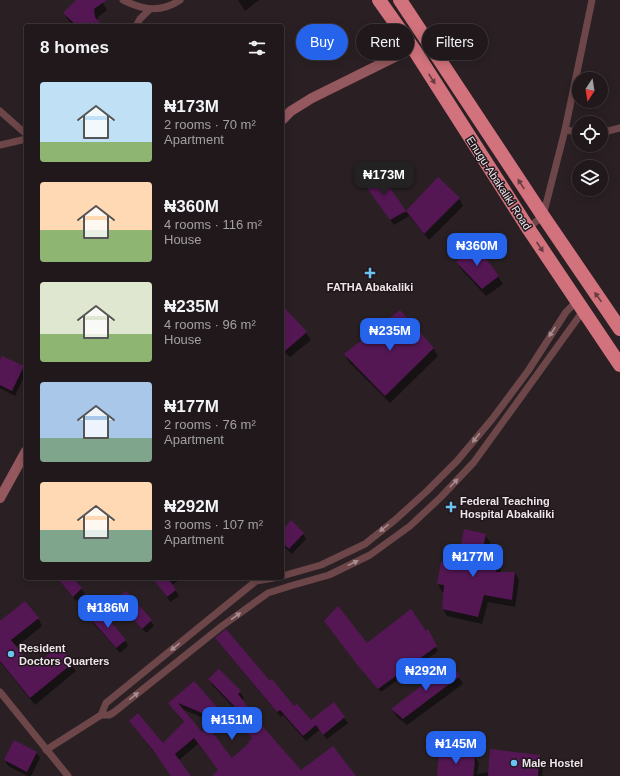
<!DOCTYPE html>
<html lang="en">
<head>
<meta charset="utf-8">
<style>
  body { margin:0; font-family:Helvetica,sans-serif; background:#2d2528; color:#f1f3f6; height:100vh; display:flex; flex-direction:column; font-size:15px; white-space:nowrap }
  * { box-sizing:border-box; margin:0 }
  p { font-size:13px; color:#a2a0a3 }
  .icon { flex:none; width:22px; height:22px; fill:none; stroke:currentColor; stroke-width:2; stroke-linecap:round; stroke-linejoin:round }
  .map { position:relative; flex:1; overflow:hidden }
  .details { position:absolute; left:24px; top:24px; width:260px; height:556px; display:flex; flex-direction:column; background:#20181b; border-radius:4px; box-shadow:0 2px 10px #0003,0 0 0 1px #3d373a }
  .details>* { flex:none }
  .guide { position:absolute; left:296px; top:24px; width:264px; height:36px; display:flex; gap:8px }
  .needle { width:26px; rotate:192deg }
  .fabs { position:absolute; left:572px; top:72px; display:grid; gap:8px }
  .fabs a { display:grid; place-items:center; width:36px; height:36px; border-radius:50%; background:#20181b; box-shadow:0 2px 10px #0003,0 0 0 1px #3d373a; font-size:20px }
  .price { position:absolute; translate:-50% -34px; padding:0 9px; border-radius:8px; background:#2563eb; color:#fff; font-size:13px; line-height:26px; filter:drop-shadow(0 1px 2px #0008) }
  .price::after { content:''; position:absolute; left:50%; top:24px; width:12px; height:9px; margin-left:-6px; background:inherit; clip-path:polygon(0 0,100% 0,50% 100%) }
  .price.selected { background:#222; color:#fff }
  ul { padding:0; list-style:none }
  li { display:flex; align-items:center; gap:12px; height:100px; padding:0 16px }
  li span { display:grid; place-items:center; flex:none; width:112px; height:80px; border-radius:4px; color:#555 }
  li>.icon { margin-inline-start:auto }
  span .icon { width:48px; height:48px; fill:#fffc; stroke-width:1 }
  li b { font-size:17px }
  h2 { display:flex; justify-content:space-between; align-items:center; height:48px; padding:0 16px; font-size:17px }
  .pill { padding:0 14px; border-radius:18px; background:#20181b; box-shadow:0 2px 10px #0003,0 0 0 1px #3d373a; font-size:14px; line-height:36px }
  .pill.selected { background:#2563eb; color:#fff }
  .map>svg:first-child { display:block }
  .shadow { fill:#0007 }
  .building { fill:#541754 }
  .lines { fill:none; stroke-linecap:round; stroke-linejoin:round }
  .street { stroke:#6d4649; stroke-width:7 }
  .secondary { stroke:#95585e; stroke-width:10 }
  .highway { stroke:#d1727c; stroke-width:14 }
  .oneway { fill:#673b42 }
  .oneway2 { fill:#a78e91 }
  .poi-dot { fill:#6cc3f2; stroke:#20161b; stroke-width:1.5 }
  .labels { text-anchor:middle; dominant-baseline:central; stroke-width:3; stroke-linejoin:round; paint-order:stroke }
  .street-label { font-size:11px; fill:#ede6e9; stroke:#20161b }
  .poi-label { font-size:11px; font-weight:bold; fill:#ede6e9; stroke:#20161b; text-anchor:start }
</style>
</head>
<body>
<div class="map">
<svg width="620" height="776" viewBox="0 0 620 776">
  <rect width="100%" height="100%" fill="#2a2024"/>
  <g class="shadow">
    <path d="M 77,0 L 100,0 L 103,3 L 107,10 L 98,17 L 98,22 L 101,26 L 75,26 L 68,20 L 64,13 Z"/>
    <path d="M 238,0 L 259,0 L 245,11 Z"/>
    <path d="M 379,173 L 405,213 L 438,178 L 459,198 L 463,206 L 429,240 L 409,216 L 394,225 L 367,187 Z"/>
    <path d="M 457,262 L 498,276 L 503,284 L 486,296 L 461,269 Z"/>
    <path d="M 282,306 L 306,333 L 311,340 L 290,357 L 282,350 Z"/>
    <path d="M 433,348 L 438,356 L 390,403 L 349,362 L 345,354 Z"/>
    <path d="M 0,362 L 23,367 L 26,372 L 15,396 L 0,388 Z"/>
    <path d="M 282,532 L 303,534 L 306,539 L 292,554 L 282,545 Z"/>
    <path d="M 485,535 L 490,542 L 487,555 L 497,558 L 501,565 L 500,573 L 515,573 L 519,580 L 515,607 L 488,602 L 482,624 L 447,616 L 443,609 L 445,592 L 442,592 L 438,584 L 442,563 L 458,567 Z"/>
    <path d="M 57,578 L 72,578 L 85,594 L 76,601 Z"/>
    <path d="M 154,578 L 182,578 L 172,585 L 179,596 L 170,602 Z"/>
    <path d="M 118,599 L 151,621 L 154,626 L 146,633 L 121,605 Z"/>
    <path d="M 38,618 L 42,626 L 16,647 L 33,668 L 58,647 L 76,671 L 35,705 L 0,662 L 0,622 Z"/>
    <path d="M 91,618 L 125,640 L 128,646 L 120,653 L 94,624 Z"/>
    <path d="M 327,625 L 367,644 L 427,631 L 438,651 L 381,692 L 363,671 Z"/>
    <path d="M 216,638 L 270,682 L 294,707 L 311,721 L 333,704 L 348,723 L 327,739 L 319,730 L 306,741 L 283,715 L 281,717 L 219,643 Z"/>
    <path d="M 459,677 L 463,684 L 407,725 L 397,717 L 392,710 Z"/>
    <path d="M 210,680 L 240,692 L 244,698 L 242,700 L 263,728 L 301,771 L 355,776 L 213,776 L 219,771 L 198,744 L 179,760 L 191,776 L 172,776 L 130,721 L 163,745 L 184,723 L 169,703 L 193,682 L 216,708 L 220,714 L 211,721 L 182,709 L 202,733 L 232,760 L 250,744 L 252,739 L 231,710 L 234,708 L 213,686 Z"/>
    <path d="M 14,742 L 37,753 L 40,758 L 31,776 L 28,776 L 8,766 L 5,760 Z"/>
    <path d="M 474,756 L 479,763 L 477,774 L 489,772 L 539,756 L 543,763 L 542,776 L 474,776 L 475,761 L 473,761 L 472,776 L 438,776 Z"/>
  </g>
  <g class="building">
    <path d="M 76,0 L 107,0 L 94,9 L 95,17 L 103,26 L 77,26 L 63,13 Z"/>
    <path d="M 379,172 L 406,211 L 390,220 L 362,181 Z"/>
    <path d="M 438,177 L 460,198 L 424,234 L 406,211 Z"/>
    <path d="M 473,242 L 499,276 L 482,289 L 456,262 Z"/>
    <path d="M 282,305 L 307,332 L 285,351 L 282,348 Z"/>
    <path d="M 400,310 L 434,348 L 385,396 L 344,354 Z"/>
    <path d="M 2,356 L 24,366 L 12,391 L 0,385 L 0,360 Z"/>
    <path d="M 291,520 L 304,533 L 289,549 L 282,543 L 282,531 Z"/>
    <path d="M 464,529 L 486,534 L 482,553 L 498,557 L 496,572 L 515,572 L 512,600 L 484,595 L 478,617 L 442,609 L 444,585 L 437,584 L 441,562 L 458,566 Z"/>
    <path d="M 57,578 L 73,578 L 82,588 L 73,597 Z"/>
    <path d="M 153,578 L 168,578 L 176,590 L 167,597 Z"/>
    <path d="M 126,591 L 152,620 L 142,629 L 116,599 Z"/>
    <path d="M 25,601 L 39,618 L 11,640 L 33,667 L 59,646 L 73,663 L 30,698 L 0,661 L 0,621 Z"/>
    <path d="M 338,606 L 367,643 L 411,609 L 426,631 L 428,629 L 437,646 L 378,689 L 359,667 L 324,621 Z"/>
    <path d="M 100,609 L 126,640 L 116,648 L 90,618 Z"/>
    <path d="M 226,629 L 270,681 L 272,679 L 294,706 L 297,704 L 311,720 L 334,702 L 345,717 L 323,735 L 316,725 L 303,736 L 280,710 L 277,712 L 215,638 Z"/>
    <path d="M 451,663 L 460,676 L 403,719 L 391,709 Z"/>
    <path d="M 219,669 L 241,691 L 238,694 L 264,728 L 301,770 L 333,746 L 356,776 L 212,776 L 218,770 L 194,738 L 175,754 L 191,776 L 171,776 L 152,749 L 129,721 L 138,713 L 163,743 L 184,722 L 168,703 L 194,681 L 217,707 L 207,715 L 178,703 L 202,732 L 209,728 L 232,758 L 249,743 L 248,742 L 252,739 L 230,710 L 234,706 L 208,679 Z"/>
    <path d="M 14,740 L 37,752 L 27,772 L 4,760 Z"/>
    <path d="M 490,749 L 540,755 L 538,776 L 488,776 Z"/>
    <path d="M 439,752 L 475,755 L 473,776 L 437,776 Z"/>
  </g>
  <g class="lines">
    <g class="street">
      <path d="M 123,0 C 143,10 161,13 180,0"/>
      <path d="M 136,26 L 140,19 L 150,9"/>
      <path d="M 0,111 L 26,134"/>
      <path d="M 565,130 L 579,132"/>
      <path d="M 601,133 L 620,128"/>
      <path d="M 0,145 L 26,139"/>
      <path d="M 528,228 L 543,216 L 565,130 L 592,0"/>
      <path d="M 282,576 L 321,565 L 365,544 L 395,520 L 427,491 L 457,461 L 493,418 L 528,371 L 566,312 L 576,302"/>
      <path d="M 0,692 L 68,776"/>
      <path d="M 101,715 L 106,703 L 256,581 L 274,578"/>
      <path d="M 46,750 L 101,715 L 109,715 L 113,713 L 222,626 L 268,593 L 290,586 L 329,575 L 370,555 L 410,526 L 441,497 L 474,462 L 583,311"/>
    </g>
    <g class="secondary">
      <path d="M 282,120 L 291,111 L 312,98 L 413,48"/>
      <path d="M 0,498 L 26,451"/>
    </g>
    <g class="highway">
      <path d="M 379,0 L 413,48 L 528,228 L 620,365"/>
      <path d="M 400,0 L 543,216 L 620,329"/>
    </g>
  </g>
  <defs><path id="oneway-solid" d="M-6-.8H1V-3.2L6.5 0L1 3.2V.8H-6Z"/></defs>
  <g class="oneway">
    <use href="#oneway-solid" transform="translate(432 79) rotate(57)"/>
    <use href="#oneway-solid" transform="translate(521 184) rotate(-123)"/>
    <use href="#oneway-solid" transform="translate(540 247) rotate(56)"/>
    <use href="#oneway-solid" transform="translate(598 297) rotate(-126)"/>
  </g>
  <g class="oneway2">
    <use href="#oneway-solid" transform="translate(552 332) rotate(124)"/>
    <use href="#oneway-solid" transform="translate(476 438) rotate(129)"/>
    <use href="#oneway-solid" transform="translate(454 483) rotate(-46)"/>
    <use href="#oneway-solid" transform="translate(384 528) rotate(142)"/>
    <use href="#oneway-solid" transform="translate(353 563) rotate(-26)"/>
    <use href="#oneway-solid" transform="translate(236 616) rotate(-36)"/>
    <use href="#oneway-solid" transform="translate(175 647) rotate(141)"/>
    <use href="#oneway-solid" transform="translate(134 696) rotate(-38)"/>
  </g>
  <g class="poi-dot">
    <path d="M368 267h4v4h4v4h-4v4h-4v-4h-4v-4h4z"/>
    <path d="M449 501h4v4h4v4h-4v4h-4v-4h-4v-4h4z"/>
    <circle cx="11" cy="654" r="4"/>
    <circle cx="514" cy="763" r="4"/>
  </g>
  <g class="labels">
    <g class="street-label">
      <text transform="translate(499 183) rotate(57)">Enugu-Abakaliki Road</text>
    </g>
    <g class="poi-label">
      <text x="370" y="287" text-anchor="middle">FATHA Abakaliki</text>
      <text x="460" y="501">Federal Teaching<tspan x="460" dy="13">Hospital Abakaliki</tspan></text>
      <text x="19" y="648">Resident<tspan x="19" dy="13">Doctors Quarters</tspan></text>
      <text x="522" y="763">Male Hostel</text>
    </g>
  </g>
</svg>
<div class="fabs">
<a><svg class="needle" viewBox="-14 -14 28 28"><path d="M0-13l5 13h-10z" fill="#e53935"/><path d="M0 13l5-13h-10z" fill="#a2a0a3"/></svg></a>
<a><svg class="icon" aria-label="locate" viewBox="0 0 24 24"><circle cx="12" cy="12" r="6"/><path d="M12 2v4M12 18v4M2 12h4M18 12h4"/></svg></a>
<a><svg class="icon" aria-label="layers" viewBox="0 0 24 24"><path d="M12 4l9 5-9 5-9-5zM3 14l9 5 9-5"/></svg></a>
</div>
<b class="price selected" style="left:384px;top:196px">₦173M</b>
<b class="price" style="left:477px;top:267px">₦360M</b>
<b class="price" style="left:390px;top:352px">₦235M</b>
<b class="price" style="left:473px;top:578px">₦177M</b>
<b class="price" style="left:108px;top:629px">₦186M</b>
<b class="price" style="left:426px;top:692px">₦292M</b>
<b class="price" style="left:232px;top:741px">₦151M</b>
<b class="price" style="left:456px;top:765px">₦145M</b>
<div class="guide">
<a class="pill selected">Buy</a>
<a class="pill">Rent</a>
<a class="pill">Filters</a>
</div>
<section class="details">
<h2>8 homes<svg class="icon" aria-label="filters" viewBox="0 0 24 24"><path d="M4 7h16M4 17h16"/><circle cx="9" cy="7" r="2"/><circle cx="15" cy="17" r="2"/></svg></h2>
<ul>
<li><span style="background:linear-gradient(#bfe0f5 75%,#8fb573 0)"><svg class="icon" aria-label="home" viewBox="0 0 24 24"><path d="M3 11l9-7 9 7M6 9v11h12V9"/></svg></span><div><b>₦173M</b><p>2 rooms · 70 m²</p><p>Apartment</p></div></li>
<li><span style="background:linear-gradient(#ffd9b3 60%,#8fb573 0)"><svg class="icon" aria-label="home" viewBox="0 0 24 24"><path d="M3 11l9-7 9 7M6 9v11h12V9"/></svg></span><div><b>₦360M</b><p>4 rooms · 116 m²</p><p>House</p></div></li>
<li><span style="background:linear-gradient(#dfe7d0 65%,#8fb573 0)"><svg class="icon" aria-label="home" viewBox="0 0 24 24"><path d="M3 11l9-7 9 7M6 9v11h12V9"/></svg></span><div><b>₦235M</b><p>4 rooms · 96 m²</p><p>House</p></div></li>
<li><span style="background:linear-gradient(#a9c7e8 70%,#7fa58c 0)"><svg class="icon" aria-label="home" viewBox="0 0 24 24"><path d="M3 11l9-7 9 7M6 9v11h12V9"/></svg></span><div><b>₦177M</b><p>2 rooms · 76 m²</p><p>Apartment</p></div></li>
<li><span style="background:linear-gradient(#ffd9b3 60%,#7fa58c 0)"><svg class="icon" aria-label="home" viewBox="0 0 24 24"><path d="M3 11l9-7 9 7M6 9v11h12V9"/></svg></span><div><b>₦292M</b><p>3 rooms · 107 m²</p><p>Apartment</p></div></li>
</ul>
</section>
</div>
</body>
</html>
